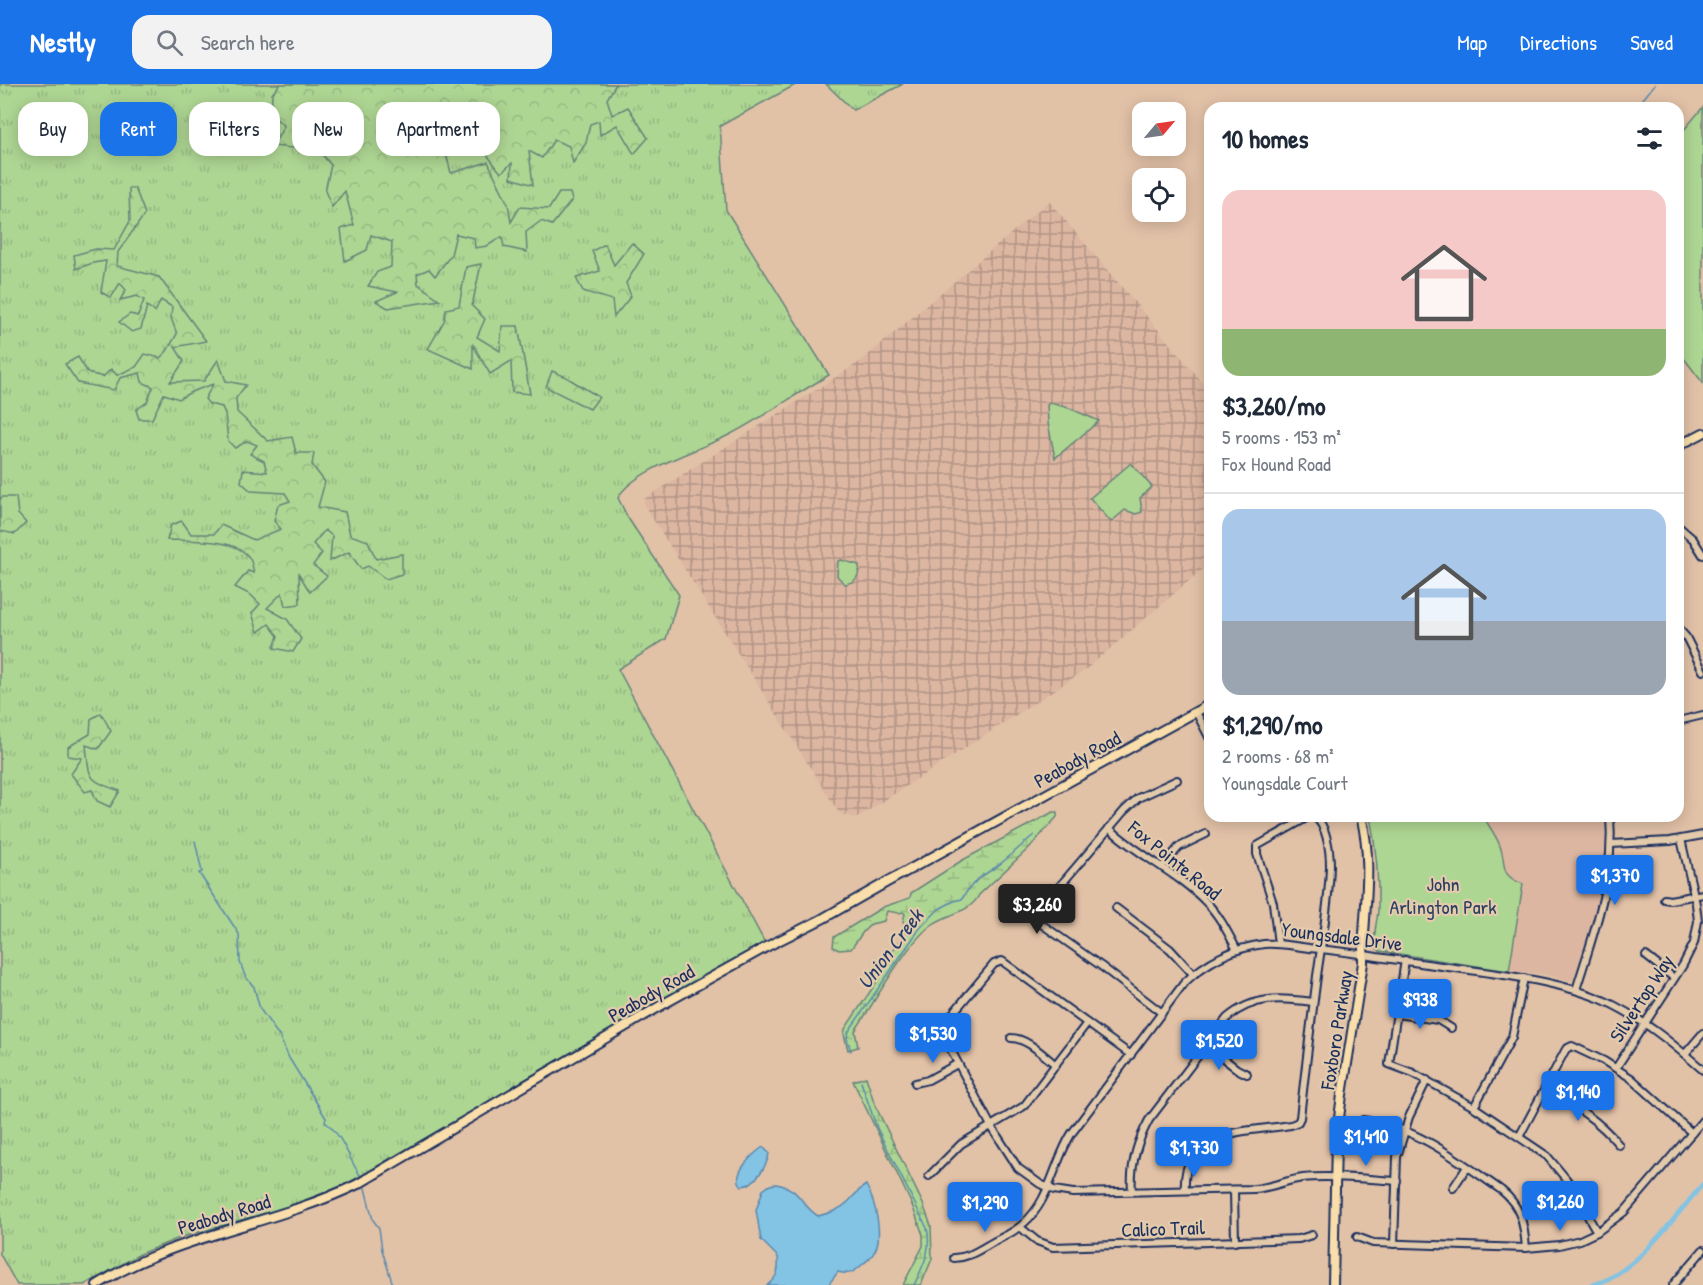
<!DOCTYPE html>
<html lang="en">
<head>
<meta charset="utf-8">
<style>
  body { margin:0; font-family:"Patrick Hand",sans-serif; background:#f2f2f3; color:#1f2937; height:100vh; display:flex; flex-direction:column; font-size:22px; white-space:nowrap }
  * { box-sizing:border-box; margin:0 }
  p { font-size:20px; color:#747a83 }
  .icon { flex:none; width:33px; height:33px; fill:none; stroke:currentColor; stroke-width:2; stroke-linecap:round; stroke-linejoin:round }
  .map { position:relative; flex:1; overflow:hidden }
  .panel { position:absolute; left:1204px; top:18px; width:480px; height:720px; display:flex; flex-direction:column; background:#fff; border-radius:18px; box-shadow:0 3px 15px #0003 }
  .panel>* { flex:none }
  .banner { position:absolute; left:18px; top:18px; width:570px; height:54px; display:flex; gap:12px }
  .needle { width:39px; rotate:61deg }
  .tools { position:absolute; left:1132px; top:18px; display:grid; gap:12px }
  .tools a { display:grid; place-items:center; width:54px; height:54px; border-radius:12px; background:#fff; box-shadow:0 3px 15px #0003; font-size:30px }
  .price { position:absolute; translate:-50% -51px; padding:0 14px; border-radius:6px; background:#1a73e8; color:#fff; font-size:20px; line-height:39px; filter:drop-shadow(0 2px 3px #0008) }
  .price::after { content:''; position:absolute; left:50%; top:36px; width:18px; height:14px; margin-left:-9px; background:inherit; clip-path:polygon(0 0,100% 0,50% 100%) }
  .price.on { background:#222; color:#fff }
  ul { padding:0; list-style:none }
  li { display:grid; align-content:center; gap:12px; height:318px; padding:0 18px }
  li+li { border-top:2px solid #e0e1e3 }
  li span { display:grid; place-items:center; height:186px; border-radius:18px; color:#555 }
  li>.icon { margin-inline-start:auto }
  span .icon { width:108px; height:108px; fill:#fffc; stroke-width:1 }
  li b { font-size:26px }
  h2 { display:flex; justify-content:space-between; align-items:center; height:72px; padding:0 18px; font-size:26px }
  .pill { padding:0 21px; border-radius:18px; background:#fff; box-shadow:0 3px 15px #0003; font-size:21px; line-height:54px }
  .pill.on { background:#1a73e8; color:#fff }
  header { display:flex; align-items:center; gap:36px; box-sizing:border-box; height:84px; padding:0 30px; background:#1a73e8; color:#fff }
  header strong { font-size:28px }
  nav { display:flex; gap:33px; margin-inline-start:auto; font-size:21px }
  .search { width:420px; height:54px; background:#f2f2f3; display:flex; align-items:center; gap:15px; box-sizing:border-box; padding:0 21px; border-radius:18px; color:#747a83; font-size:22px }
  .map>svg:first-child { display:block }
  .built { fill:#dcb6a1 }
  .industrial { fill:url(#industrial-grid) }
  .grass { fill:url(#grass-tufts); stroke:#648278; stroke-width:1.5 }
  .forest { fill:url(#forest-crowns); stroke:#648278; stroke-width:1.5 }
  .wetland { fill:url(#wetland-marsh); stroke:#648278; stroke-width:1.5 }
  .park { fill:#aed693; stroke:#648278; stroke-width:1.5 }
  .water { fill:#83c3e3; stroke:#5988ae; stroke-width:1.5 }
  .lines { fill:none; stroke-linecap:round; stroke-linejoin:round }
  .stream { stroke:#5988ae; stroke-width:1.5 }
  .canal { stroke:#83c3e3; stroke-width:4.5 }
  .minor-casing { stroke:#1b2f5e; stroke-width:10 }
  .major-casing { stroke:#1b2f5e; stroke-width:12 }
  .minor { stroke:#e3caab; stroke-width:6 }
  .major { stroke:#f9deab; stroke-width:8 }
  .labels { text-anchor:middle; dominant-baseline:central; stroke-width:4.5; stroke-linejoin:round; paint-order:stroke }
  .street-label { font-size:20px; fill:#1b2f5e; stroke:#e3caab }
  .park-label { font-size:20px; fill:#2a4063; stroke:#e3caab }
  .water-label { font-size:21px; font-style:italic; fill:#253e6b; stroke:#e3caab }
</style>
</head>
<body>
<header>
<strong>Nestly</strong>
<div class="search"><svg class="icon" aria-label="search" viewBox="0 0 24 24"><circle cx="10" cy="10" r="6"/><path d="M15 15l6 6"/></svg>Search here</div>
<nav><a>Map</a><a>Directions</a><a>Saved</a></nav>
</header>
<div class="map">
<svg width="1703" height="1201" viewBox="0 0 1703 1201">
  <defs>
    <pattern id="industrial-grid" width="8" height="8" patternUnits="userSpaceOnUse" patternTransform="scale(1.5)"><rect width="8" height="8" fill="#dcb6a1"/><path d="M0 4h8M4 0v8" fill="none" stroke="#b29486"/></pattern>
    <pattern id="grass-tufts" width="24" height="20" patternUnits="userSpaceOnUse" patternTransform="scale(1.5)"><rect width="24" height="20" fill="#aed693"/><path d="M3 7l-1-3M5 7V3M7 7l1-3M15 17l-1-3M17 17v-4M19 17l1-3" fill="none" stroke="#95b881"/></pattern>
    <pattern id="forest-crowns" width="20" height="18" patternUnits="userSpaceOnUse" patternTransform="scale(1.5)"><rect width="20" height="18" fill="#aed693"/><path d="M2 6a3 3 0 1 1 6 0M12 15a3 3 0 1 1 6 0" fill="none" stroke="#95b881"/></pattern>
    <pattern id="wetland-marsh" width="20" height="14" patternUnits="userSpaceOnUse" patternTransform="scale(1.5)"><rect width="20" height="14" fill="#aed693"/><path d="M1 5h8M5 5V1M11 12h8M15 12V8" fill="none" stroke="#95b881"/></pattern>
  </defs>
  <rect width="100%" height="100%" fill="#e2c2a7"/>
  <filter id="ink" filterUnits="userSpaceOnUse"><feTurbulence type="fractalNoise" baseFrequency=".0167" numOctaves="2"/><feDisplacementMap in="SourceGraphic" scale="12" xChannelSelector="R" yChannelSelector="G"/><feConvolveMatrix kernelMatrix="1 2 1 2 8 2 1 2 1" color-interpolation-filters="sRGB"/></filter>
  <g filter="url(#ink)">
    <path class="built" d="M 1483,732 L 1605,732 L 1605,771 L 1599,817 L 1574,895 L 1570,897 L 1542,890 L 1509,887 L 1512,870 L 1513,797 L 1504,786 L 1500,761 Z"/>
    <path class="industrial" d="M 1049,117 L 1210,307 L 1210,479 L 1084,587 L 857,734 L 839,729 L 644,421 L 644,415 L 861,277 Z"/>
    <g class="grass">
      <path d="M 0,0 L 797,0 L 720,42 L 726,126 L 829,291 C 796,310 763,333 729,351 C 700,366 632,386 618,414 L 628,434 L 679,511 L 666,555 L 618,585 L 765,859 L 624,938 L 345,1101 L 289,1122 L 182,1153 L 142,1169 L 84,1201 L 17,1201 L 0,1170 Z"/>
      <path d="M 826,0 L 903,0 L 853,26 Z"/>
    </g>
    <g class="forest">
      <path d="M 280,0 L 616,0 L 607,15 L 612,31 L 628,23 L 648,54 L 634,70 L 617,41 L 600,51 L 599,37 L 590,40 L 586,59 L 573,79 L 569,62 L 554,56 L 542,74 L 529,67 L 533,101 L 511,94 L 512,79 L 501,89 L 478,59 L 493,36 L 469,31 L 472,49 L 454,55 L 446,69 L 451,89 L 488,78 L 508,120 L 511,138 L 520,123 L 549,125 L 559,109 L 570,109 L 572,116 L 552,141 L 541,137 L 526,148 L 527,168 L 504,163 L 502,153 L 487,162 L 475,164 L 474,154 L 456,150 L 451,171 L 435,192 L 429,185 L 417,190 L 418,200 L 440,216 L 388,224 L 376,217 L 397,208 L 368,202 L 377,188 L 391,183 L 392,158 L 371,151 L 367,166 L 345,177 L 341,145 L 354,141 L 345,107 L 332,123 L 325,107 L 331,81 L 319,67 L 273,62 L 284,42 L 271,30 L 272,10 Z"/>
      <path d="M 129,104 L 135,104 L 145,130 L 118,168 L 117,182 L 159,193 L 206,257 L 175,263 L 184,277 L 170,298 L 204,297 L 218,276 L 226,297 L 246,301 L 236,314 L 237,328 L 268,357 L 292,353 L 296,369 L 314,369 L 312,381 L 325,398 L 318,423 L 345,428 L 350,451 L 368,457 L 376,475 L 402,470 L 402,490 L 386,495 L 368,482 L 361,485 L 349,468 L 330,477 L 332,452 L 325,446 L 313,460 L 322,469 L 313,481 L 327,492 L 310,508 L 299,490 L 300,520 L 285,522 L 282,509 L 267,524 L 287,535 L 301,555 L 293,568 L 274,564 L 278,552 L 269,540 L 258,548 L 252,529 L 260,520 L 251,511 L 235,503 L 248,487 L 254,489 C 253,485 252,479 250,475 C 237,453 190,457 167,456 L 171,441 L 182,437 L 191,450 L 214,450 L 221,441 L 254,456 L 281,445 L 274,437 L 278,421 L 290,417 L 285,409 L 251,407 L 241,398 L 243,386 L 267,388 L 264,377 L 250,370 L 257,361 L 247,357 L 235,364 L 228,357 L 225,330 L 222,323 L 209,320 L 205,315 L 213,300 L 191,308 L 179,315 L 164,310 L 152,335 L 139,335 L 136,326 L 147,318 L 153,303 L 142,298 L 140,289 L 120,294 L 114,306 L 78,299 L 65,280 L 78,273 L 88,289 L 103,293 L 111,285 L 117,291 L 136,283 L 145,270 L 160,274 L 167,267 L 177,250 L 171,234 L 172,223 L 161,216 L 155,228 L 147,222 L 141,245 L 132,248 L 119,238 L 130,230 L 138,232 L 144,216 L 137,212 L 120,216 L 126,206 L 120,199 L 111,214 L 101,208 L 106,177 L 93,179 L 76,185 L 74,171 L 96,165 L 114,166 L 130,137 Z"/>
      <path d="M 632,159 L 644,170 L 626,199 L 631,212 L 614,233 L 612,216 L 583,207 L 576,194 L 600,187 L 592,167 L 605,160 L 614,181 Z"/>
      <path d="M 481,180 L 472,222 L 485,235 L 477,253 L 500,267 L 502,242 L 518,242 L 530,310 L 512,308 L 511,277 L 490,290 L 473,261 L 473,285 L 428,265 L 444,237 L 446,225 L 459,222 L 466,183 Z"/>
      <path d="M 552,287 L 566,293 L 599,313 L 590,325 L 546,303 Z"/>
      <path d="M 2,413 L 16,413 L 18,430 L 26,439 L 15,450 L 0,447 L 0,416 Z"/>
      <path d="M 101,629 L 111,647 L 98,665 L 86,661 C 90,696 86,695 120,707 L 110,723 L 97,717 L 92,706 L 85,708 L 71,690 L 82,674 L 68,672 L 68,663 L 90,650 L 91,635 Z"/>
    </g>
    <g class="wetland">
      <path d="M 1053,728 L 1057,728 L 1057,733 L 1030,763 L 979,811 C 971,828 948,830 933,840 C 907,858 874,919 855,947 L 858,963 L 848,966 L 844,950 L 845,945 L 884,887 L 891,869 L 907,846 L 903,837 L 905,830 L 903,828 L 899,829 L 887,827 L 884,837 L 871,840 L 863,848 L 851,865 L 839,866 L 833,863 L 834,853 L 883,823 L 910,814 L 911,809 L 961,777 Z"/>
      <path d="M 866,993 L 875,1021 L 923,1120 L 931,1142 L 932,1175 L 921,1201 L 903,1201 L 923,1162 L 923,1151 L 912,1121 L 853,997 Z"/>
    </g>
    <g class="park">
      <path d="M 1703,23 L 1703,299 L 1679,268 L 1678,53 Z"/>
      <path d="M 1050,319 L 1069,324 L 1099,337 L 1055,374 L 1048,339 L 1047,321 Z"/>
      <path d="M 1131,379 L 1152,403 L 1140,414 L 1142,428 L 1136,430 L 1125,426 L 1111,438 L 1090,414 Z"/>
      <path d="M 841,476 L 859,481 C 860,492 856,498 845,500 L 837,492 L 838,477 Z"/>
      <path d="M 1370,732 L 1483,732 C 1488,741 1496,751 1500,762 C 1507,781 1498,791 1523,800 L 1509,887 L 1380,867 L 1376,864 C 1372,853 1377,839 1378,827 C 1379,795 1376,763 1370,732 Z"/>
    </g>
    <g class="water">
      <path d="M 763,1063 L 769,1069 C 768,1081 754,1102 742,1102 C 730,1091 753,1070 763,1063 Z"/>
      <path d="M 776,1100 C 801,1104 800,1121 818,1132 C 830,1129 840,1126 849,1117 C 855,1111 859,1105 866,1101 C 875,1117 885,1154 873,1170 C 871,1174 866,1177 863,1180 C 853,1189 850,1191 838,1188 L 828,1201 L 767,1201 C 778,1193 779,1186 778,1173 L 761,1156 L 756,1126 L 763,1106 L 770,1101 Z"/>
    </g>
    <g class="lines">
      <g class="stream">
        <path d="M 1636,24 L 1655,0"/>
        <path d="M 195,757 L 202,788 L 199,789 L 239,850 L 240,878 L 245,892 L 254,903 L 260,925 L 279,952 L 289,974 L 326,1034 L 325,1038 C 343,1051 348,1074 360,1091"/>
        <path d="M 851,967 L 847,954 L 849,947 L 920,844 L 939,825 L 954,817 L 962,815 C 972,798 980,793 996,783 C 1009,774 1021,761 1034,751"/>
        <path d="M 861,998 L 877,1044 L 927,1144 C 932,1167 923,1182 914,1201"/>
        <path d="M 365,1104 L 373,1136 L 379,1144 L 382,1166 L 393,1201"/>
      </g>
      <path class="canal" d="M 1592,1201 C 1636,1190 1674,1133 1703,1100"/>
      <g class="minor-casing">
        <g id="minor">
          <path d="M 1678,442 L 1693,455 L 1703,471"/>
          <path d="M 1678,544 L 1686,553 L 1703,587"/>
          <path d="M 1196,628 L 1210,655"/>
          <path d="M 1678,637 L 1703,631"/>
          <path d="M 1109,744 C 1139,772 1178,789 1206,818 C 1220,832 1228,849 1237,866"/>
          <path d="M 1611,760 L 1670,757 L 1703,751"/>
          <path d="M 1162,783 L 1179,763 L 1206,750"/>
          <path d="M 1664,815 L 1670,816 L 1703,810"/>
          <path d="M 1116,824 L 1170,865 L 1193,890"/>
          <path d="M 1278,860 L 1273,819 L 1257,770 L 1257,762 L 1310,732"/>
          <path d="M 1646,872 L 1674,894"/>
          <path d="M 1405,876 L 1389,980 L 1413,989 L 1474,1023 L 1547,1072 L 1567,1096 L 1597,1148"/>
          <path d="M 1576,906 C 1594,848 1615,793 1610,732"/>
          <path d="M 1162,929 L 1101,882 L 1040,839 C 1033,830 1041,824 1047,817 L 1124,727 L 1138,714 L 1177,696"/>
          <path d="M 1397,930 L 1438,936 L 1451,944"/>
          <path d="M 1011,954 C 1027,954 1043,971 1056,981"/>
          <path d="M 1206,961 L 1237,985 L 1247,990"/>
          <path d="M 1685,970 L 1703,949"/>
          <path d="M 1131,971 L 1002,877 L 994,880 L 944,940 L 941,947 L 991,1042 L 1018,1084 L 1040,1100 L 1054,1106 L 1073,1109 L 1254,1105 C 1271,1104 1286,1096 1303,1094 C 1333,1091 1367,1095 1397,1097"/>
          <path d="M 1616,984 L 1683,881 L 1694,859 L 1698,837 L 1696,820 L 1681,755"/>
          <path d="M 915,999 L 928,996 L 957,980"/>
          <path d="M 1545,1007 C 1574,1021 1599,1036 1619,1061"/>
          <path d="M 1474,1023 L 1512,953 L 1524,894"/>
          <path d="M 1363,1036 C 1416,1042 1459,1077 1501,1106 C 1521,1122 1524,1140 1526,1164"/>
          <path d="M 1519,1053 L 1566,965 L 1572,962 L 1604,977 L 1631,994 L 1692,1049"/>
          <path d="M 929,1092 L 961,1060 L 1024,1022 L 1087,939"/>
          <path d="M 1453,1104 L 1467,1083"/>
          <path d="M 1185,1106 C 1181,1044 1247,1048 1291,1041 L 1298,1038 L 1300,1034 C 1305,987 1311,939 1317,892 C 1322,856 1329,819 1330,782 C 1330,768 1327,739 1313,732"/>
          <path d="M 1234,1106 L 1235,1158"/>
          <path d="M 1132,1107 C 1130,1082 1137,1058 1149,1036 L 1227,934 C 1254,911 1281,914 1313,918"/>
          <path d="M 1020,1143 L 1037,1157 L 1053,1163 L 1299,1155 L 1312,1151"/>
          <path d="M 1357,1153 L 1373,1159 L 1526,1164 L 1559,1161 L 1580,1156 L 1597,1148 L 1624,1128 L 1703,1036"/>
          <path d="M 1394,1160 L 1397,1073 L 1409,1033 L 1427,996"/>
          <path d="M 954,1174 C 967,1174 977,1167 988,1161 C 1000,1154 1014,1149 1024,1139 C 1050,1117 1054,1077 1072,1049 L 1184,899 C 1206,878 1233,864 1264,860 C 1279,859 1294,862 1309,864 C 1332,866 1354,869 1377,873 C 1413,878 1448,883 1484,888 C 1525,894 1565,900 1603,916 C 1641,933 1672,959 1703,986"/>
          <path d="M 1673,1201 L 1703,1166"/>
        </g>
      </g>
      <g class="major-casing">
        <g id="major">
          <path d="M 1678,362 L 1703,349"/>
          <path d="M 97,1201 C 177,1150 274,1141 358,1100 L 667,918 L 768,862 L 822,835 L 887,798 L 1210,620"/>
          <path d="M 1333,1201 L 1336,1057 L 1342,1011 L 1363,879 C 1363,829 1374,782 1361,732"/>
        </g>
      </g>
      <use href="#minor" class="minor"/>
      <use href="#major" class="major"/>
    </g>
  </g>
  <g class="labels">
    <g class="street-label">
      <text transform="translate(1077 675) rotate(-29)">Peabody Road</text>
      <text transform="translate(1175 776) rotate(39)">Fox Pointe Road</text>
      <text transform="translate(1342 852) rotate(7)">Youngsdale Drive</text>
      <text transform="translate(651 909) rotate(-30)">Peabody Road</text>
      <text transform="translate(1641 914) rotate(-57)">Silvertop Way</text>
      <text transform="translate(1336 946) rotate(-81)">Foxboro Parkway</text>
      <text transform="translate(224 1130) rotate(-17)">Peabody Road</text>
      <text transform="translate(1163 1144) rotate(-2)">Calico Trail</text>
    </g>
    <g class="park-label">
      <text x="1443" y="799">John<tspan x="1443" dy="23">Arlington Park</tspan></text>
    </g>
    <g class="water-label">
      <text transform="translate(890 865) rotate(-53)">Union Creek</text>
    </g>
  </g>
</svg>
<div class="tools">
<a><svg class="needle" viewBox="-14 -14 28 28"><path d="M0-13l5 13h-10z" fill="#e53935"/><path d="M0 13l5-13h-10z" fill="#747a83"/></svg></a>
<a><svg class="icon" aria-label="locate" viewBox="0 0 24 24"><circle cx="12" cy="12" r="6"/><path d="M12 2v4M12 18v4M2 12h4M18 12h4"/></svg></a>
</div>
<b class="price" style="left:1615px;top:822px">$1,370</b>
<b class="price on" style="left:1037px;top:851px">$3,260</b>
<b class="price" style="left:1420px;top:946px">$938</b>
<b class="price" style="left:933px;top:980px">$1,530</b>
<b class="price" style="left:1219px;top:987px">$1,520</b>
<b class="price" style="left:1578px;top:1038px">$1,140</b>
<b class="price" style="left:1366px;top:1083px">$1,410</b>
<b class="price" style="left:1194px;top:1094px">$1,730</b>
<b class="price" style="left:1560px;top:1148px">$1,260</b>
<b class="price" style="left:985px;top:1149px">$1,290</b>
<div class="banner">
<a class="pill">Buy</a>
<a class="pill on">Rent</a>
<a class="pill">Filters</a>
<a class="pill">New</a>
<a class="pill">Apartment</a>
</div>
<section class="panel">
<h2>10 homes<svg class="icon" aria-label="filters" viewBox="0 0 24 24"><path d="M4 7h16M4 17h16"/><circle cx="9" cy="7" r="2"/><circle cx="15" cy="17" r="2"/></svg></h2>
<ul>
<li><span style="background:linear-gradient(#f6c9c9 75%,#8fb573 0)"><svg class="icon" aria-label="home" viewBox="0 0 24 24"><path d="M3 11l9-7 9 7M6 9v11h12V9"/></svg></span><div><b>$3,260/mo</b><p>5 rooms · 153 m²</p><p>Fox Hound Road</p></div></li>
<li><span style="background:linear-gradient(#a9c7e8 60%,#9aa5b1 0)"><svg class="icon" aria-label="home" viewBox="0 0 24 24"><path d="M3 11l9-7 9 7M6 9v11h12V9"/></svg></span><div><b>$1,290/mo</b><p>2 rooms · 68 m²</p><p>Youngsdale Court</p></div></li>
</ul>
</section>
</div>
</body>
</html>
